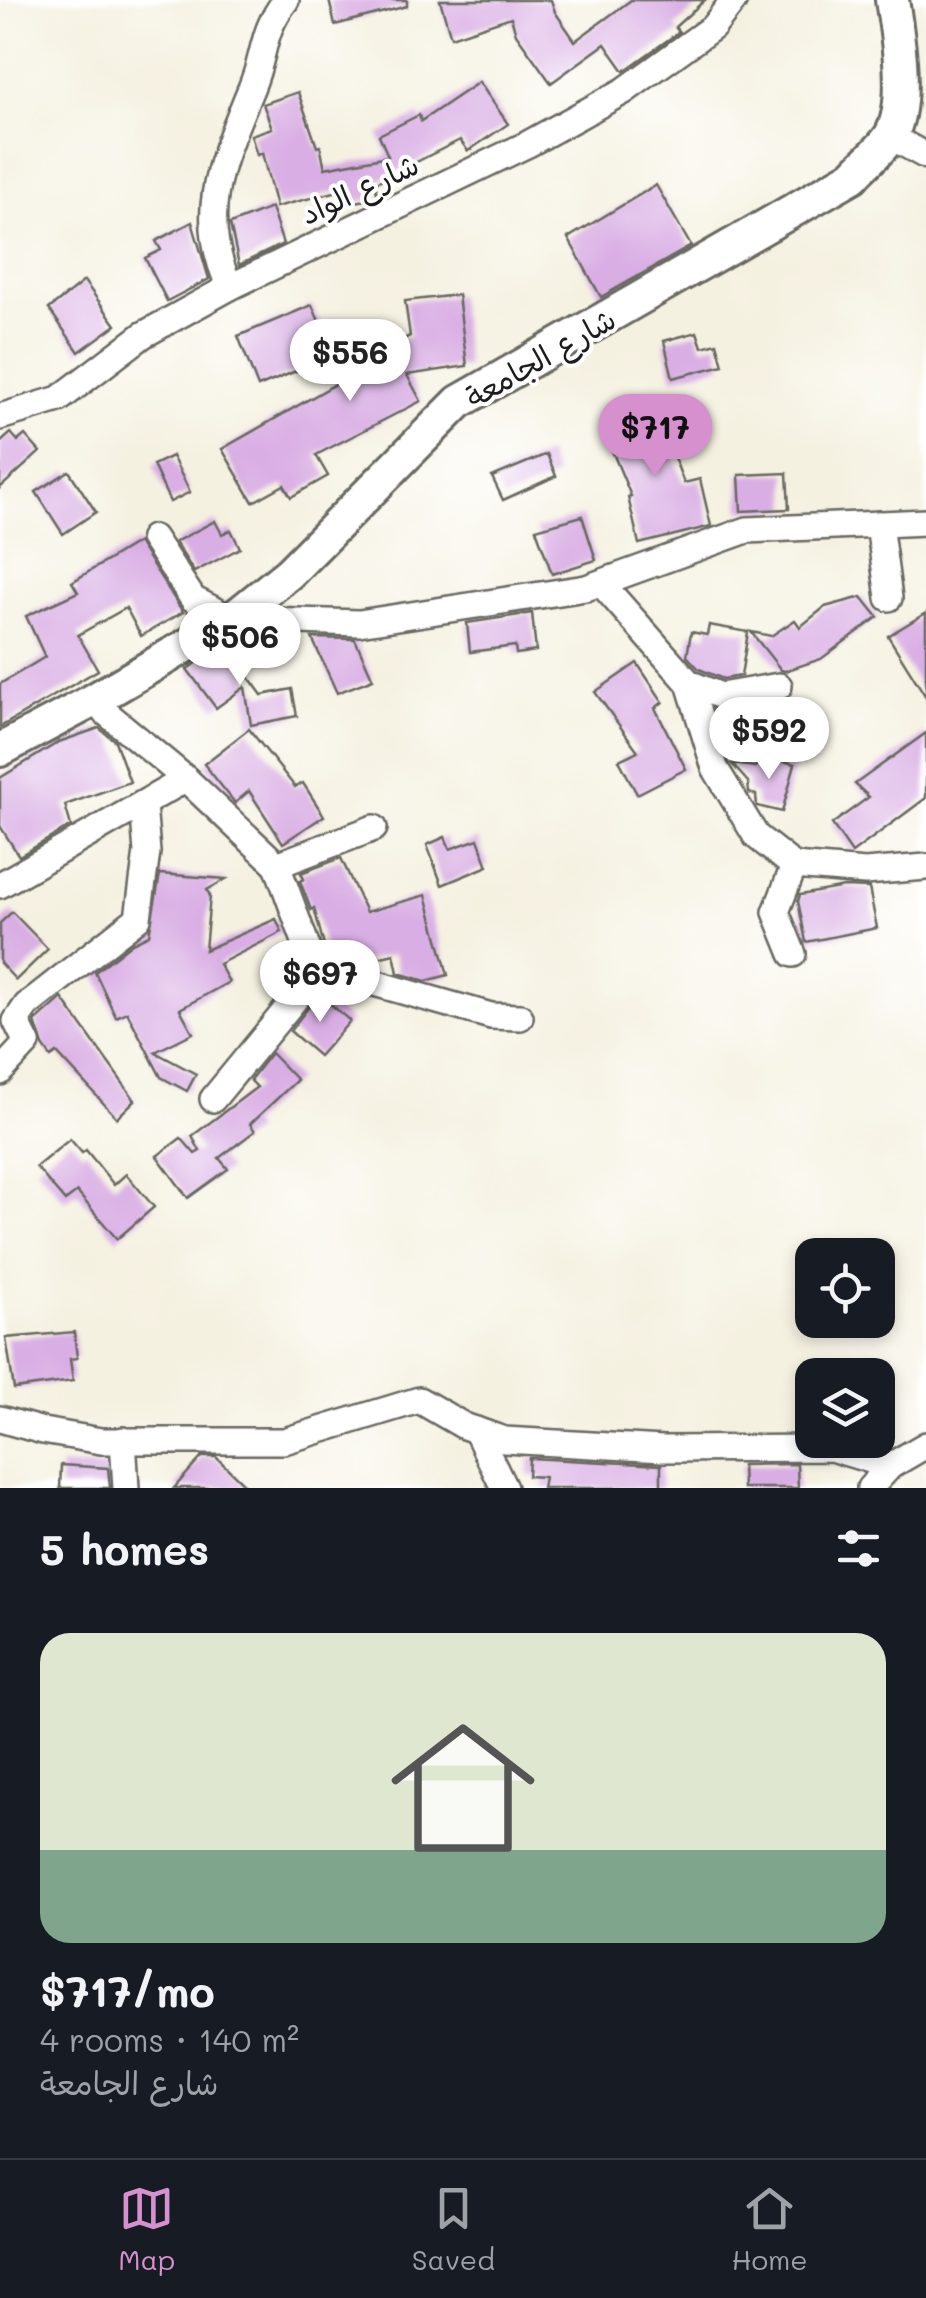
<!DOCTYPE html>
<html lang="en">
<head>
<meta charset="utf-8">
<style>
  body { margin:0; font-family:Mali,"Playpen Sans Arabic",sans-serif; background:#20242c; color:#f1f3f6; height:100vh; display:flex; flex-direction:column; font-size:38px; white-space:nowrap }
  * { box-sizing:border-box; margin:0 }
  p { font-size:32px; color:#9ea1a6 }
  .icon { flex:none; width:55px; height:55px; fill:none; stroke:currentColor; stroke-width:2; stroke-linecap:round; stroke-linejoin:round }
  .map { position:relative; height:1488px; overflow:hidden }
  .details { display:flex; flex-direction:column; background:#171b24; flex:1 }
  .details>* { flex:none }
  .fabs { position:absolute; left:795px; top:1238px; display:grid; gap:20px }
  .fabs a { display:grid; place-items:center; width:100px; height:100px; border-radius:20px; background:#171b24; box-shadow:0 5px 15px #0003; font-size:50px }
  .price { position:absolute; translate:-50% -85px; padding:0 22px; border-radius:35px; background:#fff; color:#222; font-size:32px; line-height:65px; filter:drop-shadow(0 2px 5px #0008) }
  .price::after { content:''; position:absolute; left:50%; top:60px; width:30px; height:22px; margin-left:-15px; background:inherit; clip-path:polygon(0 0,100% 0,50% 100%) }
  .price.current { background:#d690ce; color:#111 }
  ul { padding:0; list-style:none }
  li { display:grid; align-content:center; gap:20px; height:530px; padding:0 40px }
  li+li { border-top:2px solid #363941 }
  li span { display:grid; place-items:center; height:310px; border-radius:30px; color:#555 }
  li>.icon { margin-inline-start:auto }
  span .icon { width:180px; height:180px; fill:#fffc; stroke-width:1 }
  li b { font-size:42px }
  h2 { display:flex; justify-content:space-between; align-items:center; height:120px; padding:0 40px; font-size:42px }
  .tabs { display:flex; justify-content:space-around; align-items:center; height:140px; border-top:2px solid #363941; background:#171b24; font-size:28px; color:#9ea1a6 }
  .tabs a { display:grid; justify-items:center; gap:5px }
  .tabs .current { color:#d690ce }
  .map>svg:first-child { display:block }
  .building { fill:#d9aee4 }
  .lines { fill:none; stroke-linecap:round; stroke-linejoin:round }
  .minor-casing { stroke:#686761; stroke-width:30 }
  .major-casing { stroke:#686761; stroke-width:38 }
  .minor { stroke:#fff; stroke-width:25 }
  .major { stroke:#fff; stroke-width:32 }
  .labels { text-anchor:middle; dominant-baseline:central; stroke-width:8; stroke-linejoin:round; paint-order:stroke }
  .street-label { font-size:30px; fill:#1c1c1c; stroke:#fff }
</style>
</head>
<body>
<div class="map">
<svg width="926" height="1488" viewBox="0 0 926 1488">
  <rect width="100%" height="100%" fill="#fff"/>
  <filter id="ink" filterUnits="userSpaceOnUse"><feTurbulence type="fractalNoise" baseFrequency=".01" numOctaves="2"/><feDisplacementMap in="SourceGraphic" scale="20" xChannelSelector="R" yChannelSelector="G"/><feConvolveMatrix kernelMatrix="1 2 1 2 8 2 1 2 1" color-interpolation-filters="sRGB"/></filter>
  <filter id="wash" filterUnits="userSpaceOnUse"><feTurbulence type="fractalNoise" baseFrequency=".0048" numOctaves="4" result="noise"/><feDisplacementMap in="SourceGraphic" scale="40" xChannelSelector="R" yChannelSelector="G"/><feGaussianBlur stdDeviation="2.25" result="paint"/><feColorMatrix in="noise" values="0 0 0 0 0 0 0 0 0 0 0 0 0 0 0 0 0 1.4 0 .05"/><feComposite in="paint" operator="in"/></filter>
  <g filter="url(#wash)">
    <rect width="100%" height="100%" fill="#f5f1e1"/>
    <g id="blocks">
      <g class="building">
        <path d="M 329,0 L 407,0 L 407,6 L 335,25 Z"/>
        <path d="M 440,0 L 551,0 L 555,12 L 575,41 L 631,0 L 705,0 L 675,27 L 679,32 L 624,71 L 605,44 L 551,83 L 516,34 L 511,17 L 451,37 Z"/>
        <path d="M 479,82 L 508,124 L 468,151 L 460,140 L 375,183 L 378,198 L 349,203 L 346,189 L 276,207 L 262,153 L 257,155 L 251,135 L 272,128 L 263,104 L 298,92 L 317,147 L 320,146 L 325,168 L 388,156 L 379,135 L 419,115 L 421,121 Z"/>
        <path d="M 656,185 L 691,246 L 601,297 L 568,238 Z"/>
        <path d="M 271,208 L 283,244 L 239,265 L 230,224 Z"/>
        <path d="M 192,222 L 209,279 L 167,301 L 145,258 L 161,250 L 156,241 Z"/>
        <path d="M 84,281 L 116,325 L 79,352 L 49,309 Z"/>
        <path d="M 458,295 L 467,366 L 407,375 L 421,401 L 316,455 L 328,476 L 291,497 L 284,485 L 253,502 L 222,449 L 388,354 L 385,348 L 410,336 L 405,301 Z"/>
        <path d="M 312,305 L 334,355 L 258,387 L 238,336 Z"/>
        <path d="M 697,332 L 702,347 L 717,343 L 723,365 L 673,378 L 664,341 Z"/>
        <path d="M 654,406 L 684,483 L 700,479 L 711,526 L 639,544 L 628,497 L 631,496 L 602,427 Z"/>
        <path d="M 11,433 L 18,441 L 25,435 L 40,452 L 0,488 L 0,443 Z"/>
        <path d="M 547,454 L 556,476 L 503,500 L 492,477 Z"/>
        <path d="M 172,456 L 190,492 L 170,502 L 153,465 Z"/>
        <path d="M 69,471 L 96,512 L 63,534 L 36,492 Z"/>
        <path d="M 787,473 L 789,509 L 741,511 L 739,475 Z"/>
        <path d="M 582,516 L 596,560 L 552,574 L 536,529 Z"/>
        <path d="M 215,521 L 222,534 L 231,530 L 240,548 L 194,572 L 175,542 Z"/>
        <path d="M 138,542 L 183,612 L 141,636 L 126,608 L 78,635 L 98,670 L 0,727 L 0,684 L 45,657 L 26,616 L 78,592 L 72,582 Z"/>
        <path d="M 862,597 L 878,617 L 821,659 L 785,671 L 781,670 L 751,632 L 771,636 L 795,620 L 800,627 L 825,607 Z"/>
        <path d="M 532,613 L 536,651 L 516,654 L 515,646 L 470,652 L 467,623 Z"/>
        <path d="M 926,613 L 926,697 L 888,636 Z"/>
        <path d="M 709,625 L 748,632 L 741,676 L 723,679 L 699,669 L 687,656 L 691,632 L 707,635 Z"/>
        <path d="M 312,638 L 355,639 L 373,679 L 337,693 Z"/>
        <path d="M 226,646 L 262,695 L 292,689 L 297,716 L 251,725 L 245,687 L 216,708 L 187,669 Z"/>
        <path d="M 637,663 L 663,702 L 655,708 L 686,769 L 637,794 L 619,760 L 638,751 L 595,692 Z"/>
        <path d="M 99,728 L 115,741 L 130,782 L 65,805 L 71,826 L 19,856 L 0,826 L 0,778 L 59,742 Z"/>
        <path d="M 249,729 L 295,787 L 303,783 L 324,816 L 283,843 L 249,791 L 235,803 L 204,764 Z"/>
        <path d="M 926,733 L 926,798 L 852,853 L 832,824 L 869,797 L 855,784 Z"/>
        <path d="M 763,756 L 795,764 L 782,812 L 757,806 L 756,795 L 749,793 L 748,782 L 732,764 L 755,767 Z"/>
        <path d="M 445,837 L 450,849 L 478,839 L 488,866 L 442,885 L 427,845 Z"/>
        <path d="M 341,858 L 366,912 L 426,895 L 448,975 L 426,981 L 398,973 L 394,954 L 361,962 L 356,954 L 344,957 L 326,953 L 314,908 L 311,910 L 300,881 L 304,879 L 301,873 Z"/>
        <path d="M 160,874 L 226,879 L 207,890 L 210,896 L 205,950 L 276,919 L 282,932 L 219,964 L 229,982 L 180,1009 L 193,1033 L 155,1052 L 196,1074 L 187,1091 L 161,1077 L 127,1012 L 116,1017 L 95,972 L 132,943 L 149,935 Z"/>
        <path d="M 844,887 L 869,888 L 877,928 L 806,942 L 798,901 L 800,895 Z"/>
        <path d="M 12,912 L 48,949 L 16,980 L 0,963 L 0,923 Z"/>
        <path d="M 319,994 L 350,1021 L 319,1056 L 290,1031 Z"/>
        <path d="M 62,998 L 135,1100 L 117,1118 L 57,1053 L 51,1057 L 43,1046 L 35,1022 Z"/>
        <path d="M 271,1053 L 297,1080 L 250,1124 L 255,1131 L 219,1158 L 228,1169 L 188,1198 L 157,1156 L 181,1138 L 195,1154 L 200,1151 L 192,1136 L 257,1087 L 250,1080 Z"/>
        <path d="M 70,1139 L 82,1153 L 86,1150 L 114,1185 L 126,1174 L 154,1207 L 117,1239 L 77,1192 L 65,1201 L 36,1167 Z"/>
        <path d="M 74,1332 L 77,1358 L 70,1359 L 73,1381 L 14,1389 L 6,1338 Z"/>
        <path d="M 202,1457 L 216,1457 L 248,1488 L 174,1488 Z"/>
        <path d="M 529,1458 L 661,1465 L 661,1488 L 542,1488 L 544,1477 L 528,1476 Z"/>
        <path d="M 797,1464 L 798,1488 L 743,1488 L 742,1465 Z"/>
        <path d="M 61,1465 L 108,1468 L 110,1488 L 60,1488 Z"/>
      </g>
    </g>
  </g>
  <g filter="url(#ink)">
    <use href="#blocks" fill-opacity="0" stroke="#686761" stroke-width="2.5"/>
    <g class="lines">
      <g class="minor-casing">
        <g id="minor">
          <path d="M 890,136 L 926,156"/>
          <path d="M 230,287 C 194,212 224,155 252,86 C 266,52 261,32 286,0"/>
          <path d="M 0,417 L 59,399 L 143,335 L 230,287 L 528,144 L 624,91 L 713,27 L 734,0"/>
          <path d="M 879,524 L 889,598"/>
          <path d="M 153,538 L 193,599 L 232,619 L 359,623 L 586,588 L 747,530 L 926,522"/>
          <path d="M 601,583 L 689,683 L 715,768 L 756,836 L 794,866 L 865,872 L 926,867"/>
          <path d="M 689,683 L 721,696 L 779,686"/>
          <path d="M 92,701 L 186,779 L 277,865 L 314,966 L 305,987 L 213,1099"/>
          <path d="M 277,865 L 374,828"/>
          <path d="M 0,885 L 186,779"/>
          <path d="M 793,954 L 776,912 L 794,866"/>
          <path d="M 314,966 L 491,1016 L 520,1017"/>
          <path d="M 0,1072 L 27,1043 L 16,1021 L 27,1005 L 138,918 L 147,852 L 143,804"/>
          <path d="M 0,1419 L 43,1431 L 101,1441 L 284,1441 L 419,1400 L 464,1426 L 504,1440 L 663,1449 L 831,1448 L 890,1466"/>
          <path d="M 476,1430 L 504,1488"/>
          <path d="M 123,1440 L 126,1488"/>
          <path d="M 870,1488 L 890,1466 L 926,1445"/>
        </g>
      </g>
      <g class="major-casing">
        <path id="major" d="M 0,750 L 92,701 L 232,619 L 289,573 L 459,402 L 853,176 C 864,163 882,150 891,135 C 909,103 898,36 892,0"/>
      </g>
      <use href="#minor" class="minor"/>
      <use href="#major" class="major"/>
    </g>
  </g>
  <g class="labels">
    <g class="street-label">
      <text transform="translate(359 188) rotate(-25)">شارع الواد</text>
      <text transform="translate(540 357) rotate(-30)">شارع الجامعة</text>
    </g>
  </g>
</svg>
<div class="fabs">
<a><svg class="icon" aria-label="locate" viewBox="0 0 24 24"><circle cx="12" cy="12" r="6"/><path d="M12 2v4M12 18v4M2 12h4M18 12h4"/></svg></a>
<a><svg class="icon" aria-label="layers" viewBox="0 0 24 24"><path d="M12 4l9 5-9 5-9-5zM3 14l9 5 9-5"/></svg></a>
</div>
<b class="price" style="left:350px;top:404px">$556</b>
<b class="price current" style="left:655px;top:479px">$717</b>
<b class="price" style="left:240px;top:688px">$506</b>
<b class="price" style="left:769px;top:782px">$592</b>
<b class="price" style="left:320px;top:1025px">$697</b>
</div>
<section class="details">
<h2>5 homes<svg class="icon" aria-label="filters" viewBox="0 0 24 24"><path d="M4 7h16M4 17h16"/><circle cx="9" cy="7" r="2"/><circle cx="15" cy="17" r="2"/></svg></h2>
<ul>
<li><span style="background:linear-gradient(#dfe7d0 70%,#7fa58c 0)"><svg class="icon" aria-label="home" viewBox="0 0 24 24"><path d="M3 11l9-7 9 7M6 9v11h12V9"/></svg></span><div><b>$717/mo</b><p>4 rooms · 140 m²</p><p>شارع الجامعة</p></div></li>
</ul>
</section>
<nav class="tabs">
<a class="current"><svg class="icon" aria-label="map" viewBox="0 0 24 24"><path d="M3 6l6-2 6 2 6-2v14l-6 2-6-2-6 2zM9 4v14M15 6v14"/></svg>Map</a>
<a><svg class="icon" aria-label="saved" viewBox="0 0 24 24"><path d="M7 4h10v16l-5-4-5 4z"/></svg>Saved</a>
<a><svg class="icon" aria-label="home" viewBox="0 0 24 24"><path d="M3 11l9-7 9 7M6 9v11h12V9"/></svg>Home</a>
</nav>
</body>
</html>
